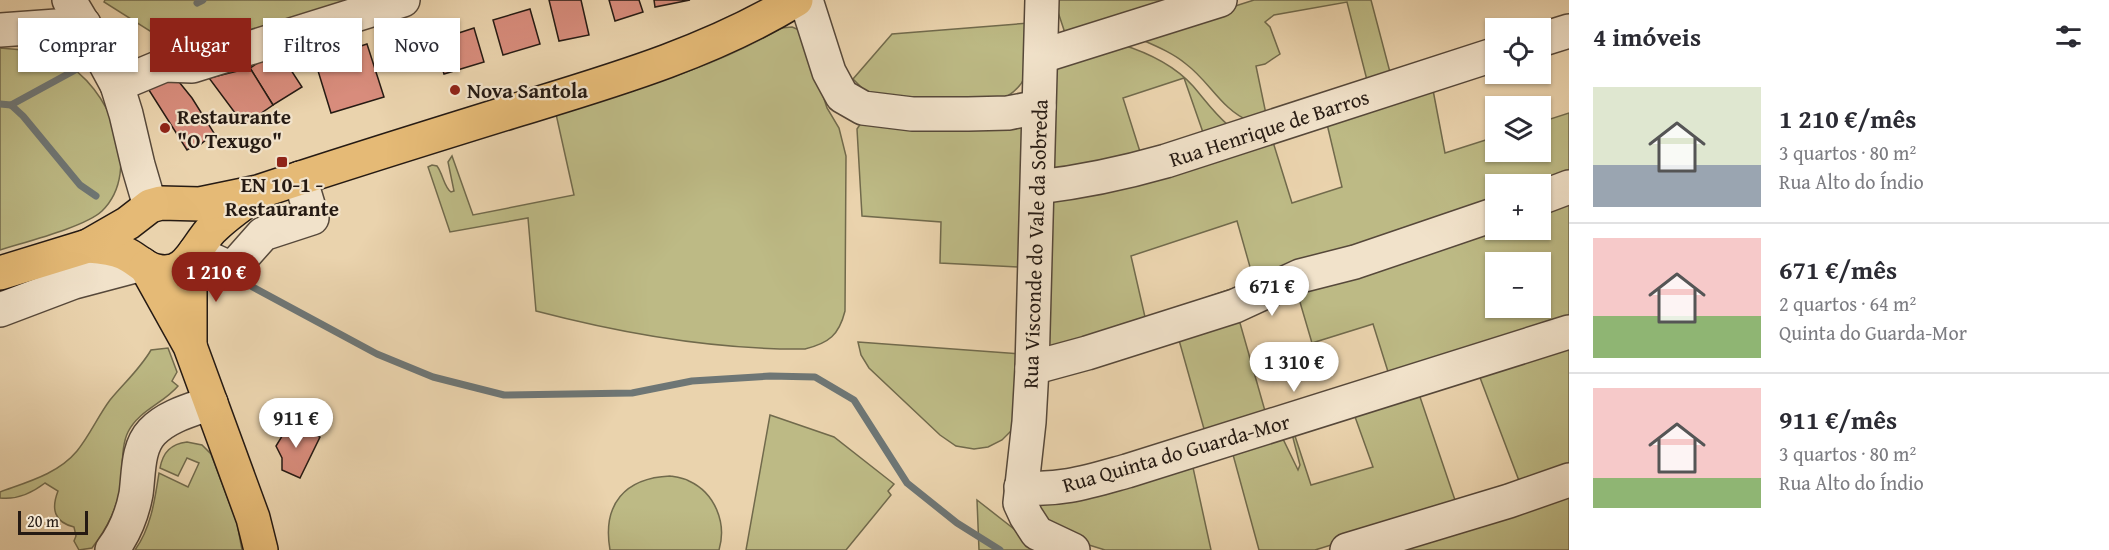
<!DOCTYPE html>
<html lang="pt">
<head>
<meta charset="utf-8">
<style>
  body { margin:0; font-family:"Gentium Book Plus",serif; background:#f7f7f7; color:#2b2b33; height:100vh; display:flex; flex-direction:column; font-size:22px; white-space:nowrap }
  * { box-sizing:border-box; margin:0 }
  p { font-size:20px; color:#7c7c81 }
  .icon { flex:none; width:33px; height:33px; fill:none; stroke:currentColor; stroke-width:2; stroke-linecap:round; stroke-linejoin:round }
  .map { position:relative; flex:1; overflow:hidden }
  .sheet { display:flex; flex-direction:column; background:#fff; width:540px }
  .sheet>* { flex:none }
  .hud { position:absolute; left:18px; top:18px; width:570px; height:54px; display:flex; gap:12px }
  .buttons { position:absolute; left:1485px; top:18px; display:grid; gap:12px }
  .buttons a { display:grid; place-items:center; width:66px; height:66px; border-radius:0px; background:#fff; box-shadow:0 2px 4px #0004; font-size:30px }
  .scale { position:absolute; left:18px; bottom:15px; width:70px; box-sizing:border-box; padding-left:6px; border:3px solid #251a13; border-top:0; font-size:16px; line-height:21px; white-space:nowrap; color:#251a13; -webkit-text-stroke:4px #f1e2ca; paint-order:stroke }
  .price { position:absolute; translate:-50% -51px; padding:0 14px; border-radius:21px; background:#fff; color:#222; font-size:20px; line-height:39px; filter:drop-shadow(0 2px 3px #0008) }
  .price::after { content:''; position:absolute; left:50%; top:36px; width:18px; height:14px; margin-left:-9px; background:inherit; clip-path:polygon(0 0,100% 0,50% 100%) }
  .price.active { background:#8f2418; color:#fff }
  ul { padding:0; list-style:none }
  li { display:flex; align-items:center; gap:18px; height:150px; padding:0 24px }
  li+li { border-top:2px solid #e1e1e2 }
  li span { display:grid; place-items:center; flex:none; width:168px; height:120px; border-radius:0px; color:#555 }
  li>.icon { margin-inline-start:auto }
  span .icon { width:72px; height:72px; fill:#fffc; stroke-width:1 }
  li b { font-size:26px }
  h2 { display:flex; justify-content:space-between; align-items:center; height:72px; padding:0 24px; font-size:26px }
  .chip { padding:0 21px; border-radius:0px; background:#fff; box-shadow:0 2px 4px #0004; font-size:21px; line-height:54px }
  .chip.active { background:#8f2418; color:#fff }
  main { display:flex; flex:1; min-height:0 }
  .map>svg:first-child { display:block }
  .green { fill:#bdba85; stroke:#716a4c; stroke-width:1.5; fill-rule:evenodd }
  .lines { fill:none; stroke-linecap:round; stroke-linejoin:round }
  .stream { stroke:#6e7675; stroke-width:7 }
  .building { fill:#d88c7c; stroke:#251a13; stroke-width:1.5 }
  .minor-casing { stroke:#56483a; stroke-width:36 }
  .major-casing { stroke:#251a13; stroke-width:36 }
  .minor { stroke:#f1e2ca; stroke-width:33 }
  .major { stroke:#e5ba76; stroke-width:33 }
  .poi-dot { fill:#8f2418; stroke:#f1e2ca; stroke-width:2 }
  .labels { text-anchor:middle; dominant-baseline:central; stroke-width:4.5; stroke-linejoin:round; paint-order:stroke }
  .poi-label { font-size:21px; font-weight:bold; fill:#251a13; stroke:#f1e2ca; text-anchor:start }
  .street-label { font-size:21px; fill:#251a13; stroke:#f1e2ca }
</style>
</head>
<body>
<main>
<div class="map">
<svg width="1569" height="550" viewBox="0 0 1569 550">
  <rect width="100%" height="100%" fill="#ead3ad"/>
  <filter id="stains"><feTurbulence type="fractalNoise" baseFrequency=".00333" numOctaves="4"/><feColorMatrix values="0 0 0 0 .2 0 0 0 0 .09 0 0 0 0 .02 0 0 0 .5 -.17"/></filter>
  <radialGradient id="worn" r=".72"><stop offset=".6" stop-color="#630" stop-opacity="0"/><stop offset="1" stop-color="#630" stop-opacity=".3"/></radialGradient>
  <g class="green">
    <path d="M 105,0 L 368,0 L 191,57 L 104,2 Z"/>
    <path d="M 1054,0 L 1171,0 L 1065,33 Z"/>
    <path d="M 1254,0 L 1371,0 L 1391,76 L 1368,84 L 1347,2 L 1274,15 L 1265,22 L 1270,27 L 1280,54 L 1265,64 L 1256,66 L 1266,114 L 1249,121 C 1221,109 1210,82 1186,64 C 1173,53 1156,46 1140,39 L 1157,31 Z"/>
    <path d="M 1029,23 C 1028,61 1036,86 994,103 L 868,94 L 853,79 L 892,34 Z"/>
    <path d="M 792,27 L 802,31 L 827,108 L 839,128 L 846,156 L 845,311 C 839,335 829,343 805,349 C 714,350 624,334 536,311 L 528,218 L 450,232 L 428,167 L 432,165 L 437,166 C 443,174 444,187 451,192 L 454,191 L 448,162 L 452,156 L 473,215 L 574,195 L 556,114 C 632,90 712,69 781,28 Z"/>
    <path d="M 1120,44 C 1146,52 1175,66 1193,86 C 1205,100 1214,113 1228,125 L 1206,141 L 1184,78 L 1123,98 L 1142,158 L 1080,174 L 1052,168 L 1050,92 L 1057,65 Z"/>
    <path d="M 0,48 C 21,49 43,53 62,62 C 109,85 144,170 102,211 C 85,227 25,242 0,250 Z"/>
    <path d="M 1433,90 L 1445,153 L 1495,137 L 1496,152 L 1540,152 L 1541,122 L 1569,113 L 1569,182 L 1540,184 L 1496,184 L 1495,208 L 1182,306 L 1254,281 L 1237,221 L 1131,256 L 1145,317 L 1056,353 L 1041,342 L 1049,207 L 1055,201 ZM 1327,124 L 1342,187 L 1292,203 L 1273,142 Z"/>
    <path d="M 863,120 L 1018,124 L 1028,130 L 1019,267 L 940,263 L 941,222 L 862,216 L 857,129 Z"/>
    <path d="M 1569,193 L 1569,327 L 1390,378 L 1373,324 L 1312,343 L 1297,292 L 1496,230 L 1540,230 L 1541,203 ZM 1496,262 L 1540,262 L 1540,308 L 1496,308 Z"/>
    <path d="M 1236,309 L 1267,418 L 1206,436 L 1177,333 Z"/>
    <path d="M 1569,337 L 1569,470 L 1521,486 L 1479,375 L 1419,394 L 1457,506 L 1315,550 L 1259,550 L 1232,451 L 1192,463 L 1211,550 L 1105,550 L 1073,540 L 1039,522 L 1038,500 L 1282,437 L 1298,470 L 1300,465 L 1292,434 ZM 1354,414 L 1373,467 L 1311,485 L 1294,433 Z"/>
    <path d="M 858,342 L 1023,354 L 1013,429 L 1002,440 L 988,447 L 974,449 L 956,446 L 940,435 L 869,368 L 861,355 Z"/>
    <path d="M 168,348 L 177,372 L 172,381 L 178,386 C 164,403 138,411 128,432 C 121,446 123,467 121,482 C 118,508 107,528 92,548 L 79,550 L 74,541 L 76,536 L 74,527 C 54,522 51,509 58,491 L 45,483 C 32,493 16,500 0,498 L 0,492 C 27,482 58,474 77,451 C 90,435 98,416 110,400 C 124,383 140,369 151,350 Z"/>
    <path d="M 770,415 L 834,437 L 894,484 L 888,491 L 891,495 L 846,550 L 746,550 Z"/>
    <path d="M 187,442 L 202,445 L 211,454 L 237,523 L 242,550 L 135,550 C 151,528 155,499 159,473 L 188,487 L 199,463 L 187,458 L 178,476 L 160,468 C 163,452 171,444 187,442 Z"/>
    <path d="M 670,476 C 676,477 684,478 689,481 C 715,493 727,523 719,550 L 610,550 C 602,504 625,478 670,476 Z"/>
    <path d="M 1569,489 L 1569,550 L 1377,550 Z"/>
    <path d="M 977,500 L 1023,536 L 1052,550 L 979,550 Z"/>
  </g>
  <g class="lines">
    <g class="stream">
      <path d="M 197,3 L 203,0"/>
      <path d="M 113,49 L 126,42"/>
      <path d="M 0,104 L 11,105 L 23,116 L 80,185 L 96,196"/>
      <path d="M 11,105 L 77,69"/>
      <path d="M 236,278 L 377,354 L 433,377 L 504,395 L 632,393 L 692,381 L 770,376 L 815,377 L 854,400 L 907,483 L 957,523 L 1000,550"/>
    </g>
  </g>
  <g class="building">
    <path d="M 549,0 L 581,0 L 589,35 L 559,41 Z"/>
    <path d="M 609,0 L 639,0 L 643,12 L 615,21 Z"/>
    <path d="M 654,0 L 690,0 L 655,7 Z"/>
    <path d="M 530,9 L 540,44 L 503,55 L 493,20 Z"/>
    <path d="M 474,28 L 484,62 L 444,74 L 434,41 Z"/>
    <path d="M 367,44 L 384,97 L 331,113 L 315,61 Z"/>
    <path d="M 278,50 L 302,87 L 273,105 L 250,68 Z"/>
    <path d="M 250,68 L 273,105 L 244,125 L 209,78 Z"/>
    <path d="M 171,72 L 192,98 L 214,133 L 201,144 L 200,142 L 187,150 L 147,87 Z"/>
    <path d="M 290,423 L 320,437 L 300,478 L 282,470 L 282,458 L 276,446 Z"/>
  </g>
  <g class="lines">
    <g class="minor-casing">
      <g id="minor">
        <path d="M 69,0 L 91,37 L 117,85 L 126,114 L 138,165 L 150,206"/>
        <path d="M 806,0 L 829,72 L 842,96 L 863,108 L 912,114 L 968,114 L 1008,113 L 1039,107"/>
        <path d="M 1042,0 L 1032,368 L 1029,422 L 1020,503 L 1026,516 L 1037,533 L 1073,550"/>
        <path d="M 0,30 L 84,24"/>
        <path d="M 1540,40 L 1569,31"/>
        <path d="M 1042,56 L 1220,0"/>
        <path d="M 117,85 L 165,65 L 192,66 L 403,0"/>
        <path d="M 1038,187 C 1082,182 1124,173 1166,161 L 1496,54"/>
        <path d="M 1540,198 L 1569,187"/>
        <path d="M 195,252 L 232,269 L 263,234 L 312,218 L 300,178"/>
        <path d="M 0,310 L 74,282 L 142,264"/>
        <path d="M 1032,368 L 1087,353 L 1235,306 L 1300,276 L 1355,262 L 1496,214"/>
        <path d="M 1021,487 C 1058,492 1091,481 1127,471 L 1569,332"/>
        <path d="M 112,550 C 124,534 132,515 136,494 C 139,473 137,448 152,432 C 167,416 191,410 211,403"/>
        <path d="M 1347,550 L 1509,501 L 1569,480"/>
      </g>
    </g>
    <g class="major-casing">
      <g id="major">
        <path d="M 88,246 C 100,247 113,248 124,253 C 136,258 144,269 157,271 C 187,278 195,247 212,229 C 224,217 238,207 252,197"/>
        <path d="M 146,267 L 190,346 L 253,518 L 261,550"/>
        <path d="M 0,273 L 88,246 L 128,223 L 150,206 L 161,203 L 200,204 L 258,192 C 342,164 426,138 510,112 C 608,82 707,54 796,0"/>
        <path d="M 190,344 L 190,281 L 193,257"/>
      </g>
    </g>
    <use href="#minor" class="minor"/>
    <use href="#major" class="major"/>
  </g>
  <g class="poi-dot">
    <circle cx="455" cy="90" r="6"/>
    <circle cx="165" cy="128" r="6"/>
    <rect x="276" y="156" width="12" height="12" rx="3"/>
  </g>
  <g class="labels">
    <g class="poi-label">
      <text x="467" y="90">Nova Santola</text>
      <text x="177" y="116">Restaurante<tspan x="177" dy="24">"O Texugo"</tspan></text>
      <text x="282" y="184" text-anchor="middle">EN 10-1 -<tspan x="282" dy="24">Restaurante</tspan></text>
    </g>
    <g class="street-label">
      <text transform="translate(1269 128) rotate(-18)">Rua Henrique de Barros</text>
      <text transform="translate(1035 244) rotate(-88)">Rua Visconde do Vale da Sobreda</text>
      <text transform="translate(1176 453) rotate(-16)">Rua Quinta do Guarda-Mor</text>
    </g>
  </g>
  <rect width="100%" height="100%" filter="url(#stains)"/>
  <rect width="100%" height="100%" fill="url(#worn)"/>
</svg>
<div class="buttons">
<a><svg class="icon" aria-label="locate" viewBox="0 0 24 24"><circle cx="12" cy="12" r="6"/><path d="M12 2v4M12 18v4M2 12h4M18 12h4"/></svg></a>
<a><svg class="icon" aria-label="layers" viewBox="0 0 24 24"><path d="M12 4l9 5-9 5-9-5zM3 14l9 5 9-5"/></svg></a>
<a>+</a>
<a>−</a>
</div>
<div class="scale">20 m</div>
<b class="price active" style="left:216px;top:303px">1 210 €</b>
<b class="price" style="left:1272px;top:317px">671 €</b>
<b class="price" style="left:1294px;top:393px">1 310 €</b>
<b class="price" style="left:296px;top:449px">911 €</b>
<div class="hud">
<a class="chip">Comprar</a>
<a class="chip active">Alugar</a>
<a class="chip">Filtros</a>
<a class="chip">Novo</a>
</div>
</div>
<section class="sheet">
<h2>4 imóveis<svg class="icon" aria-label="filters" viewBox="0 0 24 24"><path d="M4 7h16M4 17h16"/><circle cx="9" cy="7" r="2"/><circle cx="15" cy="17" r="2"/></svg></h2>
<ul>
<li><span style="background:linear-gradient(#dfe7d0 65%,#9aa5b1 0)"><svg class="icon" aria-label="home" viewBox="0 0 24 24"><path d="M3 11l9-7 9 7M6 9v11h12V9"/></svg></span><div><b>1 210 €/mês</b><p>3 quartos · 80 m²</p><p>Rua Alto do Índio</p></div></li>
<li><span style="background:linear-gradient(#f6c9c9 65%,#8fb573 0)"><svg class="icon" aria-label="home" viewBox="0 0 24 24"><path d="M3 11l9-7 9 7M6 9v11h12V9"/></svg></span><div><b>671 €/mês</b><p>2 quartos · 64 m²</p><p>Quinta do Guarda-Mor</p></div></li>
<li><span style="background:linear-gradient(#f6c9c9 75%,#8fb573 0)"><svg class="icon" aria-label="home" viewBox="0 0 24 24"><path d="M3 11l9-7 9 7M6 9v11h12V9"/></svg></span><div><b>911 €/mês</b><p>3 quartos · 80 m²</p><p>Rua Alto do Índio</p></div></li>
</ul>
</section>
</main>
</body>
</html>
